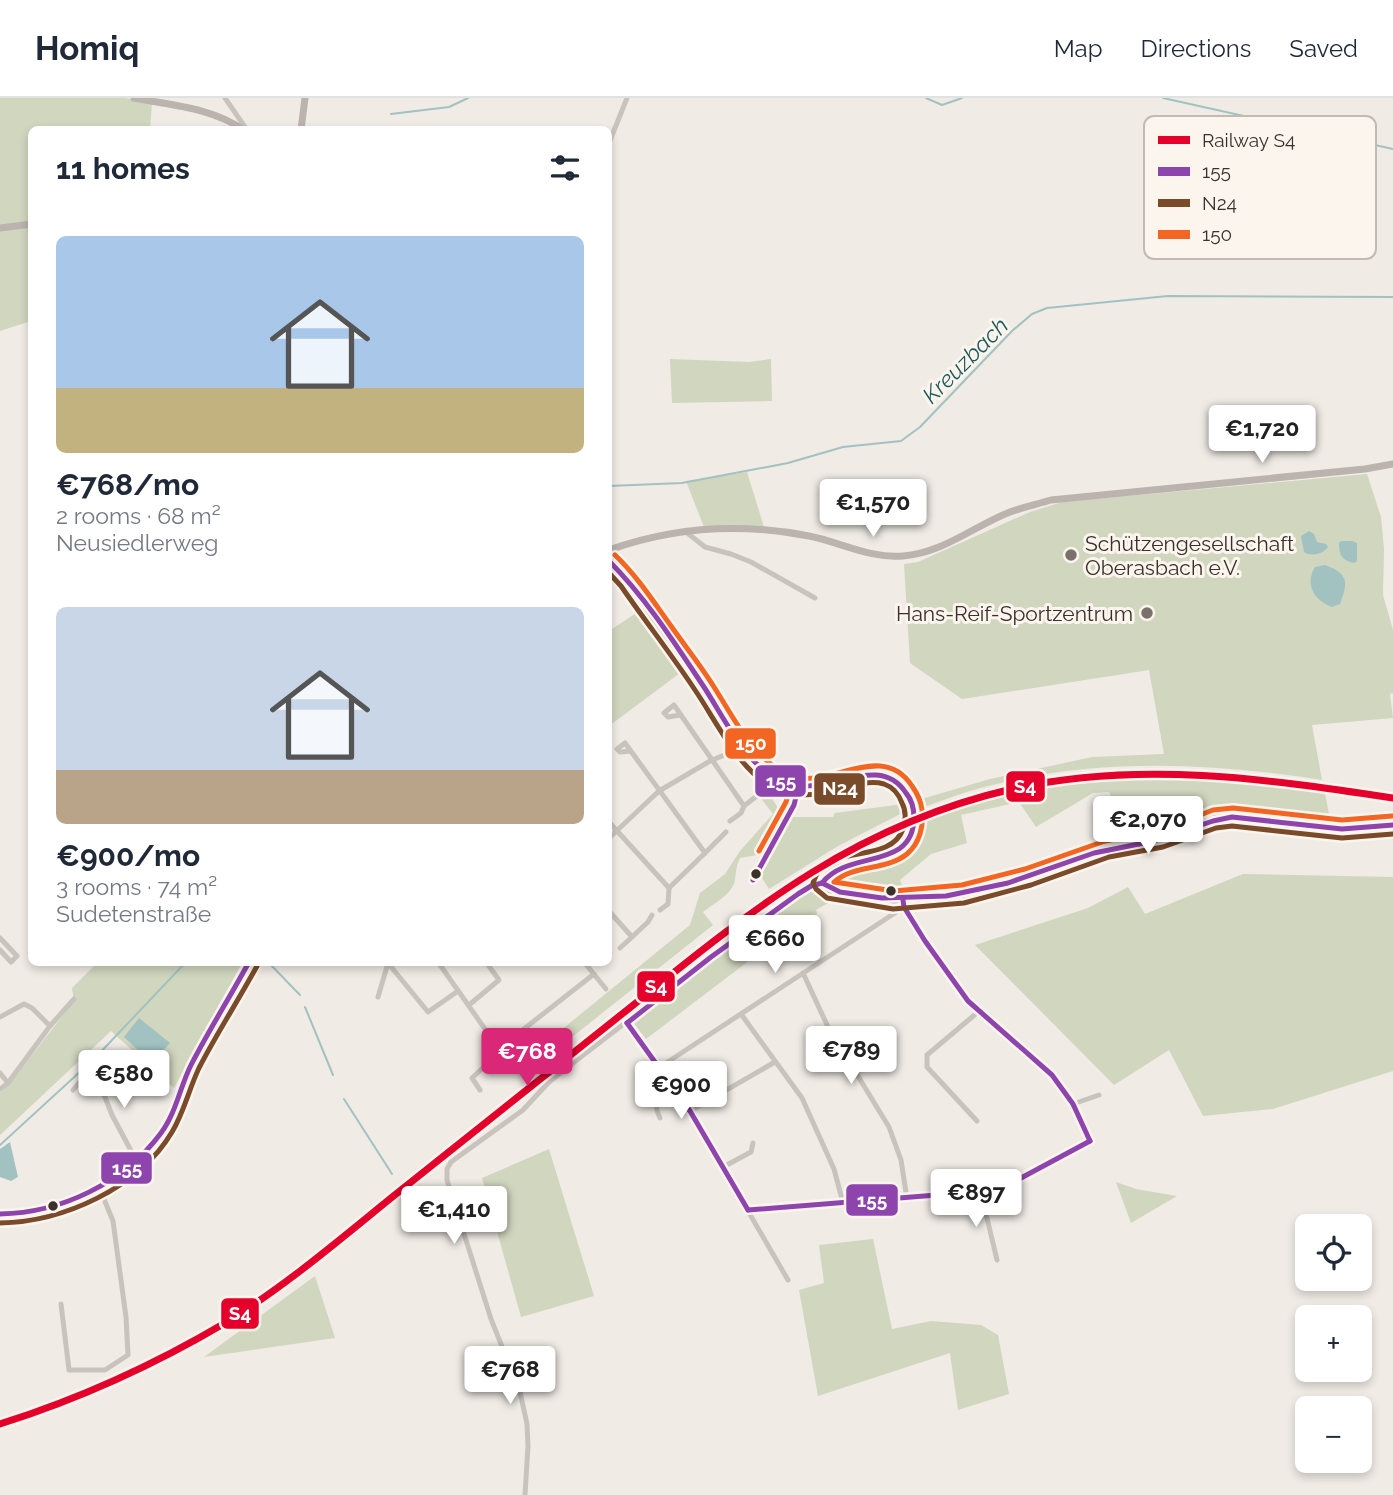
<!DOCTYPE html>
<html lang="en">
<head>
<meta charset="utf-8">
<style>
  body { margin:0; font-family:Raleway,sans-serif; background:#f2f2f3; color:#1f2937; height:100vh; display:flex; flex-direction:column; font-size:26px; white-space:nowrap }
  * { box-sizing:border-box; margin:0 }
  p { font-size:23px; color:#747a83 }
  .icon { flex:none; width:38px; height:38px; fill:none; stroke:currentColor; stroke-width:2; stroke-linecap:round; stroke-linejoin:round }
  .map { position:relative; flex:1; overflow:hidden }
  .details { position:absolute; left:28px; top:28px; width:584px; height:840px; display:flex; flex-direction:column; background:#fff; border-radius:10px; box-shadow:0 4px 10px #0003 }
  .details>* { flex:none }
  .buttons { position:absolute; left:1295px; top:1116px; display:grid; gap:14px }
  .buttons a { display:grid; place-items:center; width:77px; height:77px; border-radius:10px; background:#fff; box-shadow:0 4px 10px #0003; font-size:35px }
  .price { position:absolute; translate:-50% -60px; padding:0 16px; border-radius:7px; background:#fff; color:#222; font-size:23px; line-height:46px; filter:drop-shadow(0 2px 4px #0008) }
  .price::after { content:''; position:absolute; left:50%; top:42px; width:21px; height:16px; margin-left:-10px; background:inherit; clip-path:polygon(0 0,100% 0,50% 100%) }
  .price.active { background:#db2777; color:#fff }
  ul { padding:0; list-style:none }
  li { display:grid; align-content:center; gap:14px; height:371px; padding:0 28px }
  li span { display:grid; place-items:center; height:217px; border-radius:10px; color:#555 }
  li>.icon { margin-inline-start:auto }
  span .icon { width:126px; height:126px; fill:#fffc; stroke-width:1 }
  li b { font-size:30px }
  h2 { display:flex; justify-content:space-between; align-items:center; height:84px; padding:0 28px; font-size:30px }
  header { display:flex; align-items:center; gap:42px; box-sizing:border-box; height:98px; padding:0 35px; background:#fff; border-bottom:2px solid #e0e1e3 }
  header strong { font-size:33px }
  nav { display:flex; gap:38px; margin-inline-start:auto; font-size:24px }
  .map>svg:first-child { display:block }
  .green { fill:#d1d6bf }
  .water { fill:#a1c2c1 }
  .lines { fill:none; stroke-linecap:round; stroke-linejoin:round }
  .stream { stroke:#a1c2c1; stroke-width:2 }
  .street { stroke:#c9c3be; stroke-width:5 }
  .secondary { stroke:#bab3ae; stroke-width:7 }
  .bus-1-casing { stroke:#fbf5ee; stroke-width:10 }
  .bus-2-casing { stroke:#fbf5ee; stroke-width:10 }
  .bus-3-casing { stroke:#fbf5ee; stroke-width:10 }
  .bus-1 { stroke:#8e44ad; stroke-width:5 }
  .bus-2 { stroke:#7a4b2a; stroke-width:5 }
  .bus-3 { stroke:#f26522; stroke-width:5 }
  .rail-1-casing { stroke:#fbf5ee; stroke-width:12 }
  .rail-1 { stroke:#e4002b; stroke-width:7 }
  .poi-dot { fill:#7a716c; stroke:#fbf5ee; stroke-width:2.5 }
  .bus-dot { fill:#3b302b; stroke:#fbf5ee; stroke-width:2.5 }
  .labels { text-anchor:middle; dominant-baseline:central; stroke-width:6; stroke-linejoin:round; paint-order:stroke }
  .poi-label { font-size:21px; fill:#3b302b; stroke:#fbf5ee; text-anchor:start }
  .water-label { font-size:23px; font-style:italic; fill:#1f5a5e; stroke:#fbf5ee }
  .key { fill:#fbf5ee; stroke:#c1bab4; stroke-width:2 }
  .key-label { font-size:19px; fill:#3b302b }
  .line-badge { stroke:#fbf5ee; stroke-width:2.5 }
  .badge-label { font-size:19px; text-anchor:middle; font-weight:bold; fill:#fff }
</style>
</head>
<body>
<header>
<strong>Homiq</strong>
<nav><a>Map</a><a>Directions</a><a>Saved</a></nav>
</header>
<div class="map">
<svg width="1393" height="1397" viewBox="0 0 1393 1397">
  <rect width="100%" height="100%" fill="#f0ebe5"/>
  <g class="green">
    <path d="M 0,0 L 125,0 L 152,5 L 150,31 L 32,32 L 31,223 L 0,233 Z"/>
    <path d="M 670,261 L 749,264 L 771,261 L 772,303 L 672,305 Z"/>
    <path d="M 747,374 L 764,429 L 704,429 L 686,383 Z"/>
    <path d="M 1367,376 L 1381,419 L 1384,451 L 1383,497 L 1393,532 L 1393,595 L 1390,596 L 1393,620 L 1312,627 L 1322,682 C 1208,664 1089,659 977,691 C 958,696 939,704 921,710 L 918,702 L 990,681 L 1092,659 L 1164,656 L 1149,572 L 962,601 L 910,565 L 904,466 L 918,464 L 1030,414 L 1062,404 Z"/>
    <path d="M 647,508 L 688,569 L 609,628 L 609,533 Z"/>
    <path d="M 1169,679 L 1259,686 L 1325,695 L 1331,727 L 1228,715 L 1133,744 L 1109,694 L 1093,695 L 1036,729 L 1019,704 L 961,717 L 967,745 L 931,756 L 900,782 L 905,795 L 854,790 L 816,812 L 817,816 L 750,862 L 646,941 L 629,919 L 725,843 L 731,849 L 806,795 L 831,781 L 894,764 L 909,748 L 920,723 C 980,703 1041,684 1104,680 C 1126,678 1148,679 1169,679 Z"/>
    <path d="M 765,688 L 783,719 L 833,719 L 835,715 L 903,706 L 906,713 L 838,748 L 769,791 L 760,777 L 772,751 L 767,749 L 758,757 L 740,760 C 736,769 736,774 735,782 C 733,796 713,806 703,814 L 713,827 L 547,959 L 548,962 L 527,980 L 517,968 L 690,827 L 700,795 L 725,776 L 740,753 L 773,716 L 759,698 Z"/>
    <path d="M 1243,776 L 1393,779 L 1393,973 L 1273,1011 L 1203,1018 L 1169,952 L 1114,987 L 975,847 L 1088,810 L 1128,789 L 1145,816 Z"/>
    <path d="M 97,865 L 242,865 L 174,990 L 111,933 L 0,1037 L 0,994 L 8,988 L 74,903 L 72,890 Z"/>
    <path d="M 549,1051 L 594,1198 L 521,1219 L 482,1080 Z"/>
    <path d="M 1116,1084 L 1136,1091 L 1177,1098 L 1131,1125 Z"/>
    <path d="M 873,1141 L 892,1231 L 931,1223 L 981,1227 L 998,1237 L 1009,1296 L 958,1312 L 950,1255 L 818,1298 L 799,1192 L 824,1185 L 819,1147 Z"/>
    <path d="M 315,1178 L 335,1240 L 204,1259 Z"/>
  </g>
  <g class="water">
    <path d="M 1309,433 L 1314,436 L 1317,444 L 1326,446 L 1328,449 C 1323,456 1311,459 1304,454 L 1301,438 Z"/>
    <path d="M 1341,443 L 1352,443 L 1357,445 L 1357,463 L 1354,465 C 1342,462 1339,458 1339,445 Z"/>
    <path d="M 1325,467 C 1349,476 1348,484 1340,506 L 1332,509 C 1315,503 1304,487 1315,469 Z"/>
    <path d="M 139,920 L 170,945 L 152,965 L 124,939 Z"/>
    <path d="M 10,1044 L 18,1079 L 11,1083 L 0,1079 L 0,1051 Z"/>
  </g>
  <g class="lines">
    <g class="stream">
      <path d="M 926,0 L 942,7 L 962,0"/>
      <path d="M 1163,0 L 1393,51"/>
      <path d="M 391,16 L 449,9 L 468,0"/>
      <path d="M 609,388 L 682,385 L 788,365 L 843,349 L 901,343 L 920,329 L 1012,233 L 1032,216 L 1047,210 L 1168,198 L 1393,199"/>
      <path d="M 268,864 L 300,897"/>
      <path d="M 305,909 L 333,977"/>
      <path d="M 344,1001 L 392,1076"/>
      <path d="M 0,1047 L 95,960 L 186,864"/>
    </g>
    <g class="street">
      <path d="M 225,0 L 247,32"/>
      <path d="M 609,45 L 627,0"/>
      <path d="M 686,434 L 705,449 L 731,456 L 751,464 L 815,500"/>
      <path d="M 680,617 L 668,619 L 664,615 L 674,607 L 744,708 L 758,697"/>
      <path d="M 730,723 L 741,715 L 744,708"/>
      <path d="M 609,724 L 669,790 L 705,755 L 625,645 L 617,651 L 620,654 L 631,653"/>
      <path d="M 609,740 L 659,693 L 710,663 L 744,649"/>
      <path d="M 705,755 L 726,734"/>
      <path d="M 660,812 L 668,806 L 669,790"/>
      <path d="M 609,813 L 632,839 L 648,824 L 652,817"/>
      <path d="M 0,840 L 17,858 L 11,864 L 0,852"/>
      <path d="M 620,850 L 632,839"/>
      <path d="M 438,864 L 513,971"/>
      <path d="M 584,864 L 606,891"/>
      <path d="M 388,865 L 428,914 L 458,893"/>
      <path d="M 803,875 L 828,929 L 889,1029 L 901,1062 L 907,1101"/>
      <path d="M 378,899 L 388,865"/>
      <path d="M 469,907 L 499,882 L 486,864"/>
      <path d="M 741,916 L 802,1000 L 834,1071 L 843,1105"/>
      <path d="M 0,919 L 24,906 L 32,910 L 50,928"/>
      <path d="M 627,925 L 690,1013 L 788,1182"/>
      <path d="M 660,969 L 904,809"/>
      <path d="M 0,975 L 8,985"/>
      <path d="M 0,991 L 8,985 L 50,928 L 74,901"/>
      <path d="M 73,992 L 90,972 L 94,971 L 112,1017 L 136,1062"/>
      <path d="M 480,992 L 472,980 L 501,953 L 506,945 L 594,876"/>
      <path d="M 1073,1006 L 1099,997"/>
      <path d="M 690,1013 L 775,964"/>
      <path d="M 660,1020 C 651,1001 659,1000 673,988"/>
      <path d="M 977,1023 L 927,969 L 927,957 L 978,914"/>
      <path d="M 723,1069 L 751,1054 L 753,1045"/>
      <path d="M 974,1094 L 987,1120 L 997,1162"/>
      <path d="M 748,1112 L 974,1094 L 1021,1080 L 1090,1043 L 1073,1006 L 1052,977 L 968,903 L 925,843 L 904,809 L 903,802"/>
      <path d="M 61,1206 L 69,1272 L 105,1272 L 128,1257 L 126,1219 L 113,1123 L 99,1089"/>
      <path d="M 525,1397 L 528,1348 L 527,1326 L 520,1294 L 491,1221 L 447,1082 L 447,1071 L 451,1064 L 523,1012 L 549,984 L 582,958 L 711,859 L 798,796 L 811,788 L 822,785"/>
    </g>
    <g class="secondary">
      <path d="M 134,0 C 169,7 214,10 243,32"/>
      <path d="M 301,32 L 305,0"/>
      <path d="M 0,130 L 32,126"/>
      <path d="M 609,452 C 673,429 742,425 809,438 C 840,444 871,461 903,458 C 943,455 974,428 1010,414 C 1024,409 1038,406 1051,402 L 1365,371 L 1393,366"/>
      <path d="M 609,463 L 628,482 C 652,517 677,551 702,586 C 723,617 747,667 781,684 C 825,706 887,645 910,700 C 915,711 915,725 911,736 C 896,774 838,752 822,785 L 830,792 L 894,802 L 963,796 L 1028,779 L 1107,751 L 1161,741 L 1214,721 L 1232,719 L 1342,731 L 1393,727"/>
      <path d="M 0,1116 C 56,1121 128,1080 161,1035 C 175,1015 180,988 191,967 C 209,932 231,899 249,864"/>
    </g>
    <g class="bus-1-casing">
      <g id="bus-1">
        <path d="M 609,463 C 645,499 674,544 702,586 C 724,619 742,661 777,682 C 819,706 877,650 906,695 C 912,702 914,710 914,720 C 913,773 849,751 822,785"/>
        <path d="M 753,782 L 794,707 L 798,691"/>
        <path d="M 822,785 L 840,794 L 882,800 L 946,798 L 1008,785 L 1094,755 L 1154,743 L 1213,723 L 1232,719 L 1342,731 L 1393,727"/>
        <path d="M 903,802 L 904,809 L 925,843 L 968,903 L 1052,977 L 1073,1006 L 1090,1043"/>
        <path d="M 627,925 L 711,859 L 798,796 L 811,788 L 822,785"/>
        <path d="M 627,925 L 690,1013 L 748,1112"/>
        <path d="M 748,1112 L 974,1094 L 1021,1080 L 1090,1043"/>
        <path d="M 0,1116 C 61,1115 124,1085 161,1035 C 176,1015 180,989 191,967 C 209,932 230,899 249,864"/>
      </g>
    </g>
    <g class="bus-2-casing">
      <g id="bus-2">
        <path d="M 609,475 L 621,488 C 645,523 672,557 695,592 C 717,624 742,679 780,693 C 819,707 855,678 884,686 C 893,689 899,697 902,705 C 906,712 906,723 903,731 C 890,768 825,743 813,785 L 816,791 L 827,800 L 893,811 L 964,805 L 1031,787 L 1109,759 L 1163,749 L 1216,730 L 1232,728 L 1342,740 L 1393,736"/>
        <path d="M 0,1125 C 63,1124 139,1090 172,1034 C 184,1014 189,991 199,970 C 217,935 238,903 257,868"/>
      </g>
    </g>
    <g class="bus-3-casing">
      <g id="bus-3">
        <path d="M 615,457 C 637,478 653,503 671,528 C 685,548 701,568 714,589 C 730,614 744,642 766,662 C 776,671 786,678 798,680 C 837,685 884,645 912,688 C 917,695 921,703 922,712 C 924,727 920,745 907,756 C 886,773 854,766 834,784 L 894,793 L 962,787 L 1025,771 L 1105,743 L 1159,733 L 1213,712 L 1233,710 L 1342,722 L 1392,718"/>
        <path d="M 759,753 L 786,704 L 790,689"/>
      </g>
    </g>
    <use href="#bus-1" class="bus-1"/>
    <use href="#bus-2" class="bus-2"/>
    <use href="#bus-3" class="bus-3"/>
    <g class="rail-1-casing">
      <path id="rail-1" d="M 0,1326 C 79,1301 154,1267 225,1225 C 284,1189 338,1143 391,1100 C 468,1039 545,977 622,916 C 748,815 851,728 1012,691 C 1139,662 1266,681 1393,700"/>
    </g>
    <use href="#rail-1" class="rail-1"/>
  </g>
  <g class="poi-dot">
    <circle cx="1071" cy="457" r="7"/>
    <circle cx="1147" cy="515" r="7"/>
  </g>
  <g class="bus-dot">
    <circle cx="756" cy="776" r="6"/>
    <circle cx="891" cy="793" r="6"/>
    <circle cx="53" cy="1108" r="6"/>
  </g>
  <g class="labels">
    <g class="poi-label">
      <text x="1085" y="445">Schützengesellschaft<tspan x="1085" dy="24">Oberasbach e.V.</tspan></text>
      <text x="1133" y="515" text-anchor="end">Hans-Reif-Sportzentrum</text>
    </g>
    <g class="water-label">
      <text transform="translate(965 262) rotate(-45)">Kreuzbach</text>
    </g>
  </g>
  <rect x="1144" y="18" width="232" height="143" rx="10" class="key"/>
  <rect x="1158" y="38" width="32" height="8" fill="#e4002b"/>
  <rect x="1158" y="69" width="32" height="9" fill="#8e44ad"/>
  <rect x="1158" y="101" width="32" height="8" fill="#7a4b2a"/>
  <rect x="1158" y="132" width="32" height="9" fill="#f26522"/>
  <g class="key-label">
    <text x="1202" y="49">Railway S4</text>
    <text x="1202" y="80">155</text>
    <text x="1202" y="112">N24</text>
    <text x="1202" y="143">150</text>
  </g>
  <g class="line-badge">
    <rect x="724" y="629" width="53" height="33" rx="7" fill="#f26522"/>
    <rect x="754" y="666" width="53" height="34" rx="7" fill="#8e44ad"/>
    <rect x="1005" y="672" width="41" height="33" rx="7" fill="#e4002b"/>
    <rect x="813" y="674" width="53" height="34" rx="7" fill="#7a4b2a"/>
    <rect x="636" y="872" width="40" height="33" rx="7" fill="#e4002b"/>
    <rect x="100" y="1053" width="53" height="34" rx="7" fill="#8e44ad"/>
    <rect x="845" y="1085" width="54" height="34" rx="7" fill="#8e44ad"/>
    <rect x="220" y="1199" width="40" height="33" rx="7" fill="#e4002b"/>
  </g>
  <g class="badge-label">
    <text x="751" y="652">150</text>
    <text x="781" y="690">155</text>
    <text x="1025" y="695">S4</text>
    <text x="840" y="697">N24</text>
    <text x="656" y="895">S4</text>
    <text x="127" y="1077">155</text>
    <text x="872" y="1109">155</text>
    <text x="240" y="1222">S4</text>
  </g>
</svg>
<div class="buttons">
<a><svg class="icon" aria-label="locate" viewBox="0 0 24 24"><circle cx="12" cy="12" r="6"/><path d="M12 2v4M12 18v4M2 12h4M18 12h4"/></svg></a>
<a>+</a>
<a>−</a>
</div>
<b class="price" style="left:1262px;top:367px">€1,720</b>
<b class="price" style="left:873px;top:441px">€1,570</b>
<b class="price" style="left:1148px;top:758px">€2,070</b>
<b class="price" style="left:775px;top:877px">€660</b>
<b class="price" style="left:851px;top:988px">€789</b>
<b class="price active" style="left:527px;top:990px">€768</b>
<b class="price" style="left:124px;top:1012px">€580</b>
<b class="price" style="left:681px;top:1023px">€900</b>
<b class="price" style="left:976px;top:1131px">€897</b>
<b class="price" style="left:454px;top:1148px">€1,410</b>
<b class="price" style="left:510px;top:1308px">€768</b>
<section class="details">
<h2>11 homes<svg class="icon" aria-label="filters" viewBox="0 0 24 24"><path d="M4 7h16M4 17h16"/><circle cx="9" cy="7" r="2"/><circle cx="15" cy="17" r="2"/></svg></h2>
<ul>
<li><span style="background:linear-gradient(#a9c7e8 70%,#c2b280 0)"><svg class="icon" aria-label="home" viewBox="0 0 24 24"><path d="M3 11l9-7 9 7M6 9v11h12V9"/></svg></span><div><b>€768/mo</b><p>2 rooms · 68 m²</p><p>Neusiedlerweg</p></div></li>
<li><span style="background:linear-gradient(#c9d6e8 75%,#b9a48a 0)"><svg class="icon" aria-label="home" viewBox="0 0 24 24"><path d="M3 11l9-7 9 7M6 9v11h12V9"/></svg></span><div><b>€900/mo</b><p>3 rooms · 74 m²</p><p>Sudetenstraße</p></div></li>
</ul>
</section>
</div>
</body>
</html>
